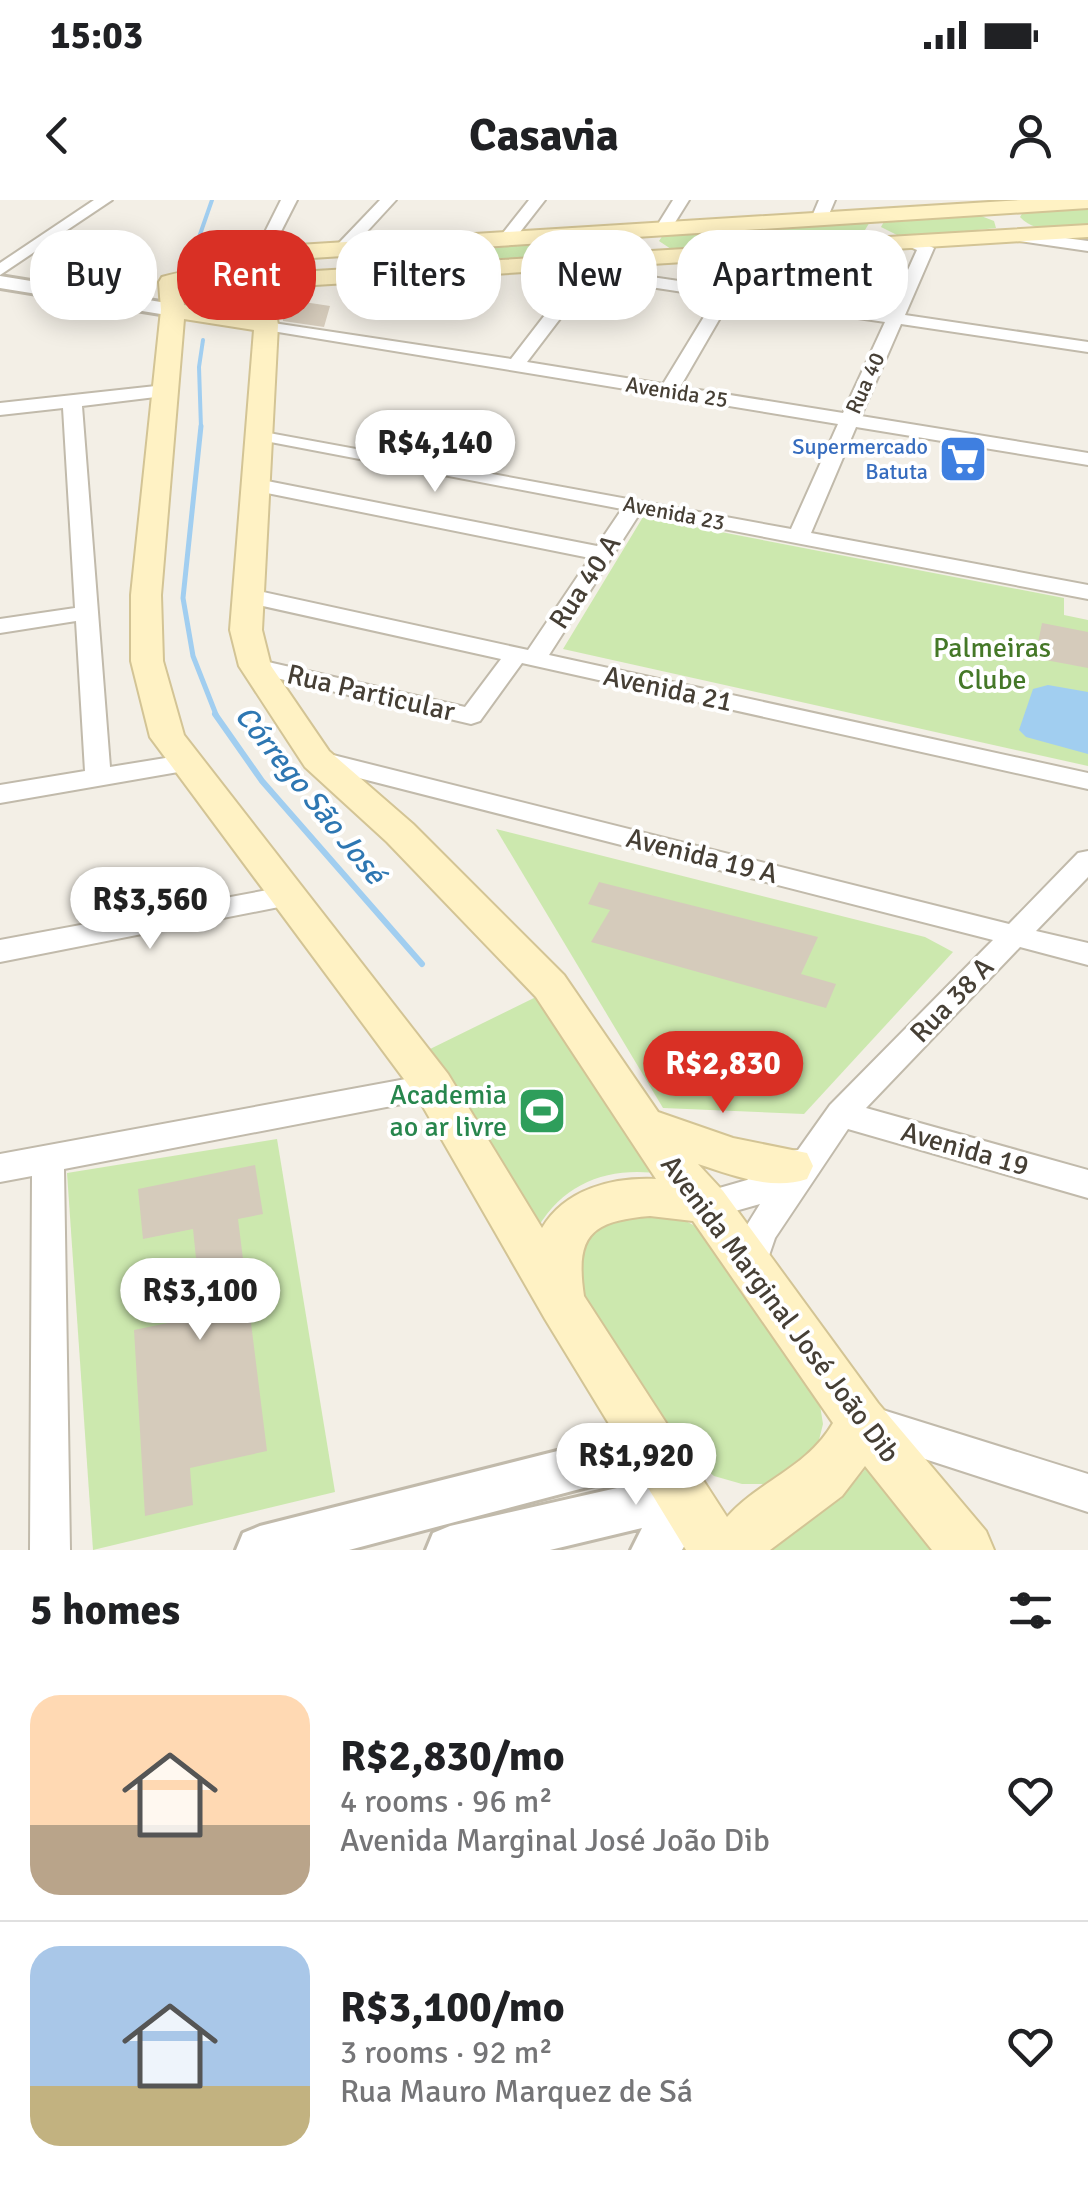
<!DOCTYPE html>
<html lang="en">
<head>
<meta charset="utf-8">
<style>
  body { margin:0; font-family:Signika,sans-serif; background:#f2f2f2; color:#202124; height:100vh; display:flex; flex-direction:column; font-size:38px; white-space:nowrap }
  * { box-sizing:border-box; margin:0 }
  p { font-size:32px; color:#757577 }
  .icon { flex:none; width:55px; height:55px; fill:none; stroke:currentColor; stroke-width:2; stroke-linecap:round; stroke-linejoin:round }
  .map { position:relative; height:1350px; overflow:hidden }
  .side { display:flex; flex-direction:column; background:#fff; flex:1 }
  .side>* { flex:none }
  .hud { position:absolute; left:30px; top:30px; width:1030px; height:90px; display:flex; gap:20px }
  .price { position:absolute; translate:-50% -85px; padding:0 22px; border-radius:35px; background:#fff; color:#222; font-size:32px; line-height:65px; filter:drop-shadow(0 2px 5px #0008) }
  .price::after { content:''; position:absolute; left:50%; top:60px; width:30px; height:22px; margin-left:-15px; background:inherit; clip-path:polygon(0 0,100% 0,50% 100%) }
  .price.on { background:#d93025; color:#fff }
  ul { padding:0; list-style:none }
  li { display:flex; align-items:center; gap:30px; height:250px; padding:0 30px }
  li+li { border-top:2px solid #e0e0e0 }
  li span { display:grid; place-items:center; flex:none; width:280px; height:200px; border-radius:30px; color:#555 }
  li>.icon { margin-inline-start:auto }
  span .icon { width:120px; height:120px; fill:#fffc; stroke-width:1 }
  li b { font-size:42px }
  h2 { display:flex; justify-content:space-between; align-items:center; height:120px; padding:0 30px; font-size:42px }
  .chip { padding:0 35px; border-radius:40px; background:#fff; box-shadow:0 5px 25px #0003; font-size:35px; line-height:90px }
  .chip.on { background:#d93025; color:#fff }
  .status { display:flex; justify-content:space-between; align-items:center; height:70px; padding:0 50px; background:#fff; direction:ltr }
  .status svg { height:28px; fill:currentColor }
  header { display:flex; justify-content:space-between; align-items:center; height:130px; padding:0 30px; background:#fff; font-size:45px; font-weight:700 }
  .map>svg:first-child { display:block }
  .green { fill:#cce8ae }
  .water { fill:#a1cef0 }
  .lines { fill:none; stroke-linecap:round; stroke-linejoin:round }
  .stream-far2 { stroke:#a1cef0; stroke-width:4 }
  .stream-far1 { stroke:#a1cef0; stroke-width:5 }
  .stream { stroke:#a1cef0; stroke-width:6 }
  .building { fill:#d5cbbb }
  .minor-casing { stroke:#c1baab; stroke-width:4 }
  .tertiary-casing { stroke:#c1baab; stroke-width:6 }
  .secondary-casing { stroke:#d3c495; stroke-width:4 }
  .minor { fill:#fff; fill-rule:evenodd }
  .tertiary { fill:#fff; fill-rule:evenodd }
  .secondary { fill:#fff2c4; fill-rule:evenodd }
  .labels { text-anchor:middle; dominant-baseline:central; stroke-width:8; stroke-linejoin:round; paint-order:stroke }
  .far-street-label { font-size:22px; fill:#463f35; stroke:#fff }
  .far-shop-label { font-size:22px; fill:#366cbe; stroke:#fff; text-anchor:end }
  .street-label { font-size:28px; fill:#463f35; stroke:#fff }
  .park-label { font-size:28px; fill:#457828; stroke:#fff }
  .leisure-label { font-size:28px; fill:#27864d; stroke:#fff; text-anchor:end }
  .water-label { font-size:30px; font-style:italic; fill:#2e77b2; stroke:#fff }
</style>
</head>
<body>
<div class="status"><b>15:03</b><svg viewBox="0 0 49 12"><path d="M0 12V9h3v3zM5 12V6h3v6zM10 12V3h3v9zM15 12V0h3v12zM26 1h20v11H26zM47 4h2v5h-2z"/></svg></div>
<header><svg class="icon" aria-label="back" viewBox="0 0 24 24"><path d="M15 5l-7 7 7 7"/></svg>Casavia<svg class="icon" aria-label="person" viewBox="0 0 24 24"><circle cx="12" cy="8" r="4"/><path d="M4 21q1-7 8-7t8 7"/></svg></header>
<div class="map">
<svg width="1088" height="1350" viewBox="0 0 1088 1350">
  <rect width="100%" height="100%" fill="#f3efe6"/>
  <g class="green">
    <path d="M 1088,6 L 1088,28 C 1065,29 1036,35 1020,17 L 1023,12 Z"/>
    <path d="M 976,14 L 994,21 L 996,28 L 903,38 L 881,27 L 885,20 Z"/>
    <path d="M 871,20 L 865,30 L 886,40 L 674,51 L 659,41 L 663,35 Z"/>
    <path d="M 590,37 L 605,45 L 606,51 L 504,63 L 487,54 L 491,45 Z"/>
    <path d="M 643,317 L 1064,398 L 1064,415 L 1088,420 L 1088,566 L 563,449 Z"/>
    <path d="M 496,629 L 925,737 L 953,752 L 804,914 L 663,908 Z"/>
    <path d="M 540,795 L 663,974 C 611,966 566,981 538,1027 L 426,851 Z"/>
    <path d="M 277,939 L 335,1292 L 93,1350 L 67,973 Z"/>
    <path d="M 632,1014 L 678,1017 L 699,1028 L 819,1199 L 823,1224 L 817,1248 L 769,1284 L 742,1284 L 714,1276 L 685,1252 L 574,1090 C 582,1039 583,1033 632,1014 Z"/>
    <path d="M 871,1262 L 938,1350 L 772,1350 L 785,1331 L 841,1299 Z"/>
  </g>
  <path class="water" d="M 1048,485 L 1088,492 L 1088,554 L 1026,537 L 1019,530 L 1033,489 Z"/>
  <g class="lines">
    <g class="stream-far2">
      <path d="M 197,43 L 212,0"/>
      <path d="M 201,228 L 199,167 L 203,140"/>
    </g>
    <path class="stream-far1" d="M 201,226 L 183,398 L 193,456 L 217,517"/>
    <path class="stream" d="M 215,514 L 262,581 L 422,764"/>
  </g>
  <g class="building">
    <path d="M 291,100 L 330,106 L 324,127 L 283,121 L 282,101 Z"/>
    <path d="M 1042,423 L 1088,432 L 1088,468 L 1035,458 Z"/>
    <path d="M 599,682 L 818,737 L 801,774 L 836,784 L 826,808 L 591,742 L 610,710 L 588,704 Z"/>
    <path d="M 255,965 L 263,1014 L 238,1019 L 267,1251 L 190,1268 L 193,1305 L 145,1316 L 134,1130 L 202,1116 L 193,1029 L 143,1039 L 138,989 Z"/>
  </g>
  <g class="lines">
    <g class="minor-casing">
      <g id="minor">
        <path d="M 94,0 L 112,0 L 0,75 L 0,63 Z"/>
        <path d="M 281,0 L 297,0 L 269,55 L 257,55 L 255,52 Z"/>
        <path d="M 380,0 L 396,0 L 350,50 L 338,50 L 338,44 Z"/>
        <path d="M 529,0 L 545,0 L 513,41 L 501,41 L 499,38 Z"/>
        <path d="M 673,0 L 689,0 L 669,32 L 657,32 L 655,29 Z"/>
        <path d="M 819,0 L 835,0 L 827,19 L 819,24 L 811,19 Z"/>
        <path d="M 1012,31 L 1088,41 L 1088,51 L 1006,39 L 1004,36 Z"/>
        <path d="M 907,37 L 934,48 L 905,115 L 1088,142 L 1088,152 L 901,124 L 861,216 L 1088,253 L 1088,265 L 856,227 L 811,333 L 1088,385 L 1088,399 L 640,313 L 549,455 L 1088,573 L 1088,589 L 522,463 L 480,521 L 471,524 L 247,471 L 243,466 L 255,459 L 465,507 L 501,459 L 249,403 L 238,396 L 249,389 L 528,450 L 590,358 L 257,291 L 250,289 L 250,281 L 257,279 L 597,346 L 622,309 L 260,240 L 250,234 L 253,230 L 791,329 L 838,224 L 266,130 L 260,129 L 260,121 L 511,159 L 575,76 L 530,68 L 530,62 L 582,67 L 593,59 L 601,64 L 597,69 L 889,112 L 917,50 L 899,42 ZM 591,78 L 716,97 L 663,184 L 527,162 ZM 731,99 L 885,122 L 843,213 L 680,187 Z"/>
        <path d="M 165,185 L 174,191 L 172,195 L 82,206 L 110,567 L 184,555 L 197,563 L 184,571 L 0,603 L 0,585 L 85,571 L 76,421 L 0,433 L 0,419 L 75,408 L 63,208 L 0,215 L 0,203 Z"/>
        <path d="M 317,551 L 1009,724 L 1078,653 L 1088,651 L 1088,677 L 1036,731 L 1088,743 L 1088,765 L 1020,747 L 866,908 L 1088,970 L 1088,998 L 848,929 L 775,1038 L 762,1076 L 750,1080 L 738,1076 L 733,1065 L 742,1033 L 760,1004 L 707,1019 L 695,1015 L 690,1005 L 695,995 L 747,980 L 783,952 L 798,950 L 830,905 L 993,740 L 308,565 L 304,559 L 308,553 Z"/>
        <path d="M 289,686 L 299,689 L 303,696 L 299,703 L 0,762 L 0,740 Z"/>
        <path d="M 433,874 L 444,877 L 449,886 L 444,895 L 433,898 L 64,969 L 70,1350 L 30,1350 L 32,976 L 0,982 L 0,954 Z"/>
        <path d="M 870,1206 L 1088,1274 L 1088,1312 L 857,1237 L 851,1224 L 857,1211 Z"/>
      </g>
    </g>
    <g class="tertiary-casing">
      <g id="tertiary">
        <path d="M 0,76 L 173,104 L 183,110 L 173,116 L 0,88 Z"/>
        <path d="M 638,1204 L 654,1210 L 660,1225 C 650,1248 634,1271 610,1281 L 349,1350 L 236,1350 L 243,1333 L 260,1326 L 597,1241 L 622,1210 Z"/>
        <path d="M 683,1273 L 699,1280 L 710,1302 L 682,1350 L 631,1350 L 642,1328 L 550,1350 L 426,1350 L 433,1333 L 450,1326 Z"/>
      </g>
    </g>
    <g class="secondary-casing">
      <g id="secondary">
        <path d="M 1021,0 L 1088,0 L 1088,8 L 203,65 L 192,58 L 203,51 Z"/>
        <path d="M 1088,25 L 1088,37 L 315,85 L 291,89 L 274,99 L 278,125 L 262,430 L 271,466 L 329,551 L 413,624 L 564,775 L 658,912 L 733,938 L 807,953 L 813,966 L 807,979 C 772,991 732,975 698,964 L 723,991 L 878,1203 L 986,1331 L 994,1350 L 932,1350 L 865,1266 L 842,1296 L 770,1350 L 686,1350 L 545,1119 L 418,898 L 150,537 L 131,461 L 131,395 L 161,110 L 159,82 L 162,77 C 198,68 235,56 264,86 L 276,78 L 315,71 ZM 210,79 C 236,82 249,88 253,116 L 184,105 L 182,86 ZM 184,119 L 254,130 L 230,430 L 239,466 L 305,567 L 387,642 L 536,797 L 656,979 C 613,977 565,989 542,1028 L 448,874 L 184,535 L 163,461 L 161,395 ZM 650,1016 L 693,1021 L 833,1223 C 807,1268 760,1280 727,1317 L 584,1096 C 575,1036 590,1021 650,1016 Z"/>
      </g>
    </g>
    <use href="#minor" class="minor"/>
    <use href="#tertiary" class="tertiary"/>
    <use href="#secondary" class="secondary"/>
  </g>
  <defs>
    <g id="supermarket-square" transform="scale(2.5)"><rect x="-9" y="-9" width="18" height="18" rx="4" fill="#3f7fe0" stroke="#fff"/><path d="M-6-5.5h2.5l.6 2H6L4.5 2H-2.5L-4.4-4H-6ZM-1.5 3.2a1.3 1.3 0 1 0 .1 0ZM3 3.2a1.3 1.3 0 1 0 .1 0Z" fill="#fff"/></g>
    <g id="stadium-square" transform="scale(2.5)"><rect x="-9" y="-9" width="18" height="18" rx="4" fill="#2e9e5b" stroke="#fff"/><path d="M0-5a6.5 5 0 1 0 0 10a6.5 5 0 1 0 0-10ZM-3.5-1.8h7v3.6h-7Z" fill="#fff"/></g>
  </defs>
  <g fill-rule="evenodd">
    <use href="#supermarket-square" x="963" y="259"/>
    <use href="#stadium-square" x="542" y="911"/>
  </g>
  <g class="labels">
    <g class="far-street-label">
      <text transform="translate(865 183) rotate(-66)">Rua 40</text>
      <text transform="translate(677 192) rotate(9)">Avenida 25</text>
      <text transform="translate(674 313) rotate(11)">Avenida 23</text>
    </g>
    <g class="far-shop-label">
      <text x="928" y="246">Supermercado<tspan x="928" dy="25">Batuta</tspan></text>
    </g>
    <g class="street-label">
      <text transform="translate(585 382) rotate(-57)">Rua 40 A</text>
      <text transform="translate(668 489) rotate(12)">Avenida 21</text>
      <text transform="translate(371 493) rotate(13)">Rua Particular</text>
      <text transform="translate(702 656) rotate(14)">Avenida 19 A</text>
      <text transform="translate(952 800) rotate(-46)">Rua 38 A</text>
      <text transform="translate(965 949) rotate(16)">Avenida 19</text>
      <text transform="translate(780 1109) rotate(53)">Avenida Marginal José João Dib</text>
    </g>
    <g class="park-label">
      <text x="992" y="448">Palmeiras<tspan x="992" dy="32">Clube</tspan></text>
    </g>
    <g class="leisure-label">
      <text x="507" y="895">Academia<tspan x="507" dy="32">ao ar livre</tspan></text>
    </g>
    <g class="water-label">
      <text transform="translate(310 595) rotate(51)">Córrego São José</text>
    </g>
  </g>
</svg>
<b class="price" style="left:435px;top:295px">R$4,140</b>
<b class="price" style="left:150px;top:752px">R$3,560</b>
<b class="price on" style="left:723px;top:916px">R$2,830</b>
<b class="price" style="left:200px;top:1143px">R$3,100</b>
<b class="price" style="left:636px;top:1308px">R$1,920</b>
<div class="hud">
<a class="chip">Buy</a>
<a class="chip on">Rent</a>
<a class="chip">Filters</a>
<a class="chip">New</a>
<a class="chip">Apartment</a>
</div>
</div>
<section class="side">
<h2>5 homes<svg class="icon" aria-label="filters" viewBox="0 0 24 24"><path d="M4 7h16M4 17h16"/><circle cx="9" cy="7" r="2"/><circle cx="15" cy="17" r="2"/></svg></h2>
<ul>
<li><span style="background:linear-gradient(#ffd9b3 65%,#b9a48a 0)"><svg class="icon" aria-label="home" viewBox="0 0 24 24"><path d="M3 11l9-7 9 7M6 9v11h12V9"/></svg></span><div><b>R$2,830/mo</b><p>4 rooms · 96 m²</p><p>Avenida Marginal José João Dib</p></div><svg class="icon" aria-label="heart" viewBox="0 0 24 24"><path d="M12 20l-8-8c-3-5 5-10 8-4 3-6 11-1 8 4z"/></svg></li>
<li><span style="background:linear-gradient(#a9c7e8 70%,#c2b280 0)"><svg class="icon" aria-label="home" viewBox="0 0 24 24"><path d="M3 11l9-7 9 7M6 9v11h12V9"/></svg></span><div><b>R$3,100/mo</b><p>3 rooms · 92 m²</p><p>Rua Mauro Marquez de Sá</p></div><svg class="icon" aria-label="heart" viewBox="0 0 24 24"><path d="M12 20l-8-8c-3-5 5-10 8-4 3-6 11-1 8 4z"/></svg></li>
</ul>
</section>
</body>
</html>
